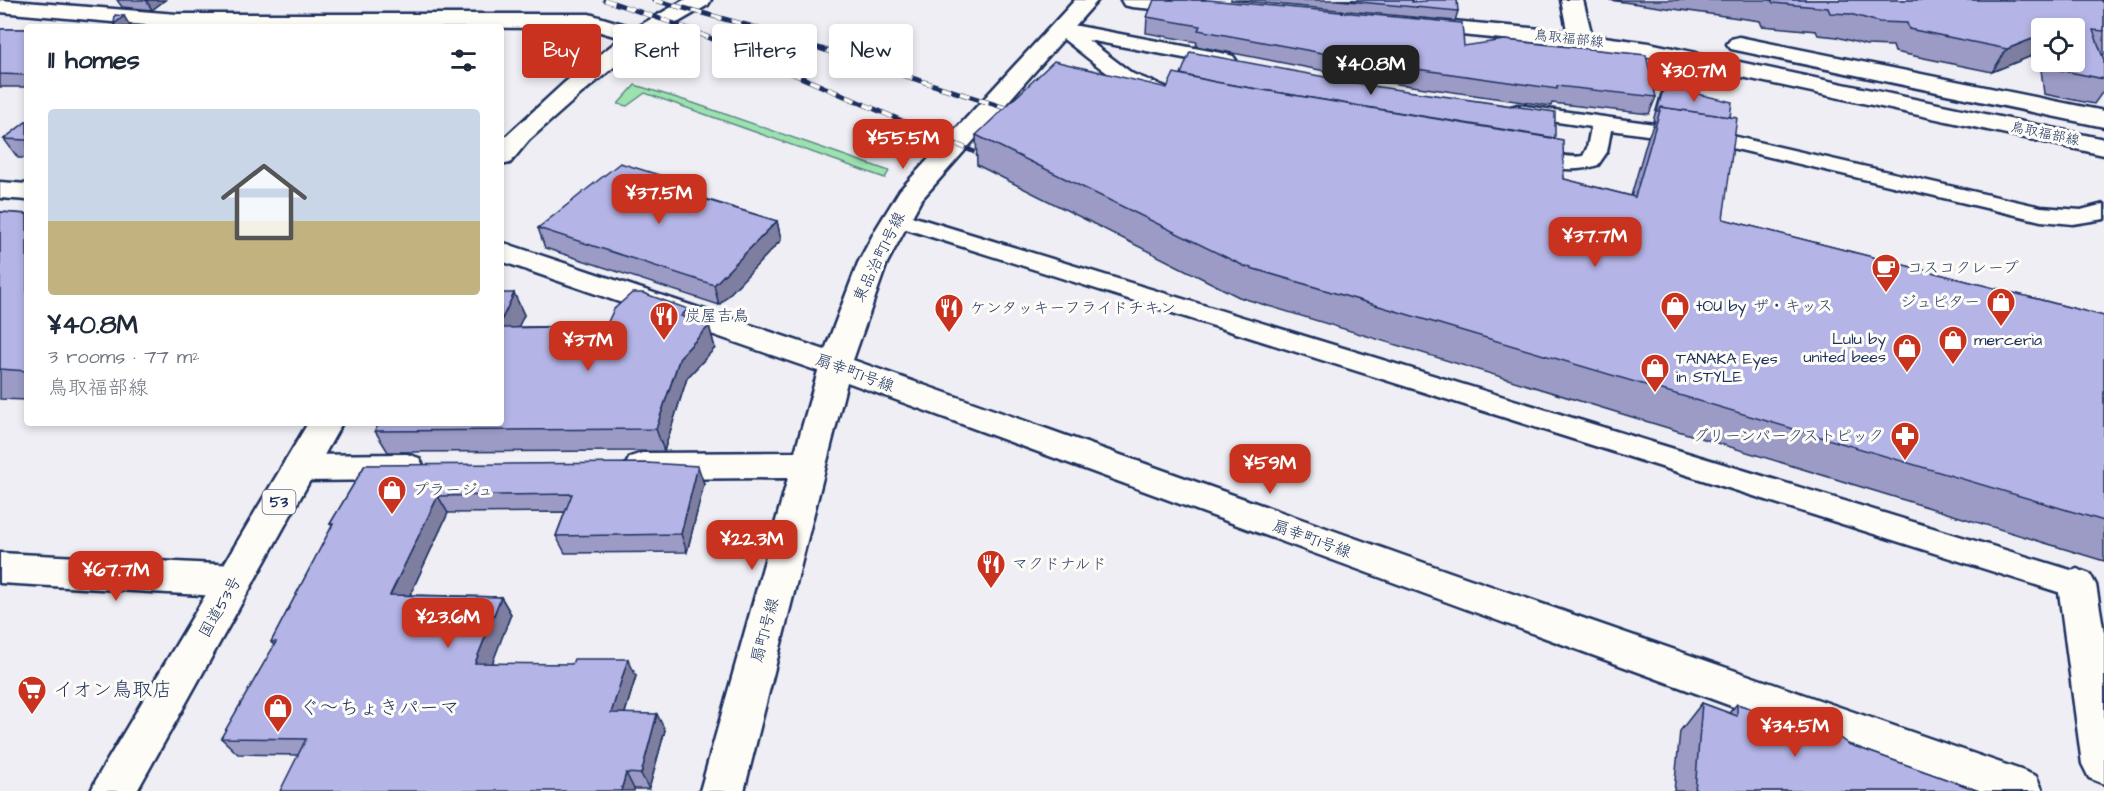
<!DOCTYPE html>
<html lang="en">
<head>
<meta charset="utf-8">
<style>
  body { margin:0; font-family:"Architects Daughter","Klee One",sans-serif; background:#f6f6f7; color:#1f2937; height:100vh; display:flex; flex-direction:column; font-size:22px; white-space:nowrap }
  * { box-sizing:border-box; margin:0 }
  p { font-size:20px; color:#747a83 }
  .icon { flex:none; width:33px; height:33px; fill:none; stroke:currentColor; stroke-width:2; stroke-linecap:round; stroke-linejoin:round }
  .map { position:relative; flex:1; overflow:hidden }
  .details { position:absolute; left:24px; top:24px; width:480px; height:402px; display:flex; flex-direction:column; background:#fff; border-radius:6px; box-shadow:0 3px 9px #0003 }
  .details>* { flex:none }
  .top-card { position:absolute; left:522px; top:24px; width:570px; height:54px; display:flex; gap:12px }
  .fabs { position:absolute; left:2031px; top:18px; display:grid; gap:12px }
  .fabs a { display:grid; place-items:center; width:54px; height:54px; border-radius:6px; background:#fff; box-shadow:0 3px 9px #0003; font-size:30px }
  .price { position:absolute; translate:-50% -51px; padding:0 14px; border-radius:12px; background:#c8321e; color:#fff; font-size:20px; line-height:39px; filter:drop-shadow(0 2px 3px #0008) }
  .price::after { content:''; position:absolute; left:50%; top:36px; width:18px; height:14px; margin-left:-9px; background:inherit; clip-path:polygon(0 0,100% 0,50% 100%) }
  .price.current { background:#222; color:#fff }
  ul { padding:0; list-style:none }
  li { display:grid; align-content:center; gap:12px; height:318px; padding:0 24px }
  li span { display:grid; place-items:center; height:186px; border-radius:6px; color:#555 }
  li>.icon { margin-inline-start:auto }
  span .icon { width:108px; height:108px; fill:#fffc; stroke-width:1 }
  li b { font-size:26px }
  h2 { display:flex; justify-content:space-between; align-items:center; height:72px; padding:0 24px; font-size:26px }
  .tag { padding:0 21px; border-radius:6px; background:#fff; box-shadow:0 3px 9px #0003; font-size:21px; line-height:54px }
  .tag.current { background:#c8321e; color:#fff }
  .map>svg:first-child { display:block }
  .green { fill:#9ce2ae; stroke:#5c8886; stroke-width:1.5 }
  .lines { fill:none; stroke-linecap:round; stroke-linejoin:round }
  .lane-casing { stroke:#1b2f5e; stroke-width:5 }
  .street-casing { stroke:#1b2f5e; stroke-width:5 }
  .secondary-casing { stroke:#1b2f5e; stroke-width:5 }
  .primary-casing { stroke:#1b2f5e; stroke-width:5 }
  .highway-casing { stroke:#1b2f5e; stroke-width:5 }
  .lane { fill:#fdfcf7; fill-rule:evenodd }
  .street { fill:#fdfcf7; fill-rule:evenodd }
  .secondary { fill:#fdfcf7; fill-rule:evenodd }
  .primary { fill:#fdfcf7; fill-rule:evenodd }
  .highway { fill:#fdfcf7; fill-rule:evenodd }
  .rail-casing { stroke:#1b2f5e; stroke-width:5 }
  .rail { stroke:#fdfcf7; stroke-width:4; stroke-dasharray:10; stroke-linecap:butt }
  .wall { fill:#9b9bc6; stroke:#1b2f5e; stroke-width:1.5; fill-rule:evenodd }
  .shaded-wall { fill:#7e7ea1; stroke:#1b2f5e; stroke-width:1.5 }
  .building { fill:#b4b4e6; stroke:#1b2f5e; stroke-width:1.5 }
  .labels { text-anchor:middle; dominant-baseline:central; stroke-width:6; stroke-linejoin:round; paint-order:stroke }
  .far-street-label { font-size:14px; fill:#1b2f5e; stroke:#fdfcf7 }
  .shield { fill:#fdfcf7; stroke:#5f6c8c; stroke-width:1.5 }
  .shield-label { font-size:15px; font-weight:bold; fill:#1b2f5e }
  .street-label { font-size:16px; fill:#1b2f5e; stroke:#fdfcf7 }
  .poi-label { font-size:16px; fill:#1b2f5e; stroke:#fdfcf7; text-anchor:start }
  .near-poi-label { font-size:20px; fill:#1b2f5e; stroke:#fdfcf7; text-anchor:start }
</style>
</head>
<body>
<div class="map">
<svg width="2104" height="791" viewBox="0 0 2104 791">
  <rect width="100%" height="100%" fill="#eeeef4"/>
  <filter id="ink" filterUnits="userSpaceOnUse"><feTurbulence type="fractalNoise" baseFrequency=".0167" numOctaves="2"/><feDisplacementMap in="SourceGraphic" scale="12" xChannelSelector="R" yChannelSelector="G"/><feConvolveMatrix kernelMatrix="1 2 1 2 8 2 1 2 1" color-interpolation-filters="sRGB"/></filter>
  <g filter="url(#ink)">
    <path class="green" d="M 635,85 L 693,103 L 889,171 L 885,178 L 645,93 L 627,106 L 618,104 Z"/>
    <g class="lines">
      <g class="lane-casing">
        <g id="lane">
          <path d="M 1062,23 L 1226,54 L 1233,56 L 1236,60 L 1233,64 L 1226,66 L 1088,40 L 1133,74 L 1166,87 L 1169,91 L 1166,95 C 1133,103 1081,50 1055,33 L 1053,29 L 1055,25 Z"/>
          <path d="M 1518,105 L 1719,133 L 2041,207 L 2081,210 L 2104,204 L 2104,219 L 2073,224 L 2041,221 L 1719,145 L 1611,130 L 1607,152 L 1598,165 C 1572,174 1546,167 1520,161 L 1517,156 L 1520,151 C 1540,146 1562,160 1583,156 L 1587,148 L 1591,127 L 1511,115 L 1508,111 L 1511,107 Z"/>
          <path d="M 895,211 L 2077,572 L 2088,576 L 2093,585 L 2088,594 L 2077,598 L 887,223 L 883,218 L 887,213 Z"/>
        </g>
      </g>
      <g class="street-casing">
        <g id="street">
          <path d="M 0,0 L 177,14 L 589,14 L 646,31 L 650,36 L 646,41 L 638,43 L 587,28 L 168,27 L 0,12 Z"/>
          <path d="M 1075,0 L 1098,0 L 921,200 L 887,263 L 853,360 L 1450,572 L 2021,770 L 2036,776 L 2043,791 L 1963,791 L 847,382 L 744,791 L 700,791 L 788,478 L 642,479 L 630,475 L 625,466 L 630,457 L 642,453 L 795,452 L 818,371 L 501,261 L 501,242 L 825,350 L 858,263 L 876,229 L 900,190 Z"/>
          <path d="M 1561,0 L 1583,0 L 1593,40 L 1589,45 L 1581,47 L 1573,45 L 1569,40 Z"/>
          <path d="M 0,182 L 27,184 L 27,200 L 0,198 Z"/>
          <path d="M 407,454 L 419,458 L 424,467 L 419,476 L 407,480 L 298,481 L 286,477 L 281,468 L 286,459 L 298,455 Z"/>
          <path d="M 2077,569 L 2090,574 L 2096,585 L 2104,633 L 2104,784 L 2089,778 L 2082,764 L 2058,585 L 2064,574 Z"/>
        </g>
      </g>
      <g class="secondary-casing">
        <path id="secondary" d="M 0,553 L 235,565 L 248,570 L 254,581 L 248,592 L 235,597 L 0,583 Z"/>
      </g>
      <g class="primary-casing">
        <g id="primary">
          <path d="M 1121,0 L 1200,0 L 1205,1 L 1208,6 L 1205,11 L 1197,13 L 1132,7 L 1124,5 Z"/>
          <path d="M 1419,18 L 1552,30 L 1649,43 L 2104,139 L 2104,155 L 1649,57 L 1552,44 L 1411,30 L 1408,25 L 1411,20 Z"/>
          <path d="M 1739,37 L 2104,111 L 2104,127 L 1731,49 L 1727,44 L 1731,39 Z"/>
        </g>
      </g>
      <g class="highway-casing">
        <g id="highway">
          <path d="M 684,0 L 711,0 L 708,5 L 646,41 L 582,93 L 529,140 L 510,163 L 501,165 L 501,141 L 564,83 L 630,31 Z"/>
          <path d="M 308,423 L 342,423 L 137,791 L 91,791 L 98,776 Z"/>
        </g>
      </g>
      <use href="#lane" class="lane"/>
      <use href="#street" class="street"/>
      <use href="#secondary" class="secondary"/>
      <use href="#primary" class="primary"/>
      <use href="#highway" class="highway"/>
      <g class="rail-casing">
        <g id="rail">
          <path d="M 605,0 L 684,27 L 993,160"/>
          <path d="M 654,0 L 750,26 L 1021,113"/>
        </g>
      </g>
      <use href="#rail" class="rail"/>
    </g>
    <g class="wall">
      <path d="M 117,0 L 165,0 L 152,10 L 122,7 Z"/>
      <path d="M 1230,0 L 1412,0 L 1412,2 L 1458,11 L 1455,21 Z"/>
      <path d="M 1609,0 L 2104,0 L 2104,55 L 2102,55 L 2104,60 L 2104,90 L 2094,104 L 2044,94 L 2039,53 L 1992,72 L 1895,52 L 1893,46 L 1866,45 L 1837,37 L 1818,35 L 1816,31 L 1762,26 L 1760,21 ZM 2042,28 L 2074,28 L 2074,62 L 2042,62 Z"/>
      <path d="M 1147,17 L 1464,46 L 1656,97 L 1649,114 L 1552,103 L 1551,106 L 1377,81 L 1196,46 L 1197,42 L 1146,33 Z"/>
      <rect x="0" y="29" width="27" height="58"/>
      <path d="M 1664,86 L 1730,117 L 1723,219 L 2104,316 L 2104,561 L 1239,297 L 977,165 L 976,135 L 1167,88 L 1555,138 L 1564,179 L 1631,196 L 1648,137 L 1655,121 L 1653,121 L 1660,96 Z"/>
      <path d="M 27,121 L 27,158 L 18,158 L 4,139 Z"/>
      <path d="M 666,177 L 669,186 L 676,190 L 777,221 L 781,240 L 719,305 L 545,248 L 538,228 Z"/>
      <path d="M 0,212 L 27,214 L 27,400 L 0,399 Z"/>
      <path d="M 514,293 L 524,315 L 518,327 L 606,326 L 691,319 L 709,326 L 715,348 L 687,378 L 664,451 L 388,452 L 375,431 Z"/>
      <path d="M 365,465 L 704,484 L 687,552 L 565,553 L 556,536 L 565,512 L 448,513 L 410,595 L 501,597 L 511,614 L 492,663 L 636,676 L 625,713 L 665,730 L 649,789 L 634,789 L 298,755 L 238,754 L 221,738 L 274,646 L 271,642 L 332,526 L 330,524 Z"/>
      <path d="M 1702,703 L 1729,713 L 1737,704 L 1979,791 L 1674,791 L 1680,731 Z"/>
    </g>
    <g class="shaded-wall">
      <path d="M 146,0 L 165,0 L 152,10 Z"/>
      <path d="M 124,16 L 130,26 L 129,27 L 116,27 L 114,24 Z"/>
      <path d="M 2042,35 L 2042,49 L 2039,53 L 1992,72 L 2007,49 Z"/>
      <path d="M 666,177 L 672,197 L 660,183 Z"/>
      <path d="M 777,221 L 781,240 L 719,305 L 714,285 Z"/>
      <path d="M 514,293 L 524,315 L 508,349 L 501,334 L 501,321 Z"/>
      <path d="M 688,309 L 695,331 L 681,316 Z"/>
      <path d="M 709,326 L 715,348 L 687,378 L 664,451 L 656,429 L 680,357 Z"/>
      <path d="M 698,466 L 704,484 L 687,552 L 681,534 Z"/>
      <path d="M 438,496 L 448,513 L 402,612 L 390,595 Z"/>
      <path d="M 501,597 L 511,614 L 486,680 L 475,663 Z"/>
      <path d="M 628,659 L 636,676 L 620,729 L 611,713 Z"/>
      <path d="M 657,714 L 665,730 L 649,789 L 641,774 Z"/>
      <path d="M 626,773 L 634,789 L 634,791 L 621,791 Z"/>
    </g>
    <g class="building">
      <path d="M 1154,0 L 1208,0 L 1462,23 L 1464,46 L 1504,40 L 1646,55 L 1656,97 L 1557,86 L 1557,89 L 1381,64 L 1198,30 L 1200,26 L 1147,17 Z"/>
      <path d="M 1337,0 L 1412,0 L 1412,2 L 1426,1 L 1426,0 L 1457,0 L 1458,11 Z"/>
      <path d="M 1771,0 L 2101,0 L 2104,3 L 2104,31 L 2093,30 L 2104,60 L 2104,79 L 2060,70 L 2059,62 L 2074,62 L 2074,28 L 2042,28 L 2042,35 L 2007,49 L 1909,29 L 1907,23 L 1879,22 L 1850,14 L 1830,13 L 1828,8 L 1773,3 Z"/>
      <path d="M 115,15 L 124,16 L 114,24 Z"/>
      <path d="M 0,29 L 27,29 L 27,75 L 0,74 Z"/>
      <path d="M 1190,52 L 1379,87 L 1555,112 L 1555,138 L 1215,82 L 1181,74 Z"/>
      <path d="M 1054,61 L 1167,88 L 1174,73 L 1215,82 L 1563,140 L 1564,179 L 1635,197 L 1661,107 L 1737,118 L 1723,219 L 2104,316 L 2104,521 L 1244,266 L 976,135 Z"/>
      <path d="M 1664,86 L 1732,102 L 1730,117 L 1661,107 L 1659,111 L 1657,111 Z"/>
      <path d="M 27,121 L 27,140 L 4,139 Z"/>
      <path d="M 620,163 L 666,177 L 660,183 L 675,188 L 673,190 L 777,221 L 714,285 L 538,228 Z"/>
      <path d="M 0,212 L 27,214 L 27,371 L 0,369 Z"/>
      <path d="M 501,293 L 514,293 L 501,321 Z"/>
      <path d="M 632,293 L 643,293 L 688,309 L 681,316 L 709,326 L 680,357 L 656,429 L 375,431 L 379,423 L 501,423 L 501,328 L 606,326 L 614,309 Z"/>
      <path d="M 647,463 L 698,466 L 681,534 L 556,536 L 572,494 L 438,496 L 390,595 L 501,597 L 475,663 L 572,664 L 574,659 L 628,659 L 611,713 L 657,714 L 641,774 L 626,773 L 621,791 L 280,791 L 306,739 L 221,738 L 276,642 L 271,642 L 333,524 L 330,524 L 365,465 Z"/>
      <path d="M 1702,703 L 1737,716 L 1737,704 L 1768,714 L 1802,715 L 1818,722 L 1848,744 L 1979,791 L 1695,791 Z"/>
    </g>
  </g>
  <defs>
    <g id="cafe-pin" transform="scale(1.5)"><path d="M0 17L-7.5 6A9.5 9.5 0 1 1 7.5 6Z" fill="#c8321e" stroke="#fdfcf7"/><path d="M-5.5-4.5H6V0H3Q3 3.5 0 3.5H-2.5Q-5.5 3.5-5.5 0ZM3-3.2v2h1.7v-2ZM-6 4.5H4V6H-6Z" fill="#fff"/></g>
    <g id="shop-pin" transform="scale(1.5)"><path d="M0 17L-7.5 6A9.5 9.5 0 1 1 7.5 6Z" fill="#c8321e" stroke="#fdfcf7"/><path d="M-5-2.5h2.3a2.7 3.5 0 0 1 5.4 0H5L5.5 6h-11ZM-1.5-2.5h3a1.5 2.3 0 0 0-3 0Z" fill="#fff"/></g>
    <g id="restaurant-pin" transform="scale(1.5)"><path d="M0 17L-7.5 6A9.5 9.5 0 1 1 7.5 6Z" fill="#c8321e" stroke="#fdfcf7"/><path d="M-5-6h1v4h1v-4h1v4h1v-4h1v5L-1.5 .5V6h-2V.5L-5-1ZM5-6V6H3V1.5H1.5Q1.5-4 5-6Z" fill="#fff"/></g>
    <g id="pharmacy-pin" transform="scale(1.5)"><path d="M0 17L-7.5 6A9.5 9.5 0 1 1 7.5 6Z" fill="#c8321e" stroke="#fdfcf7"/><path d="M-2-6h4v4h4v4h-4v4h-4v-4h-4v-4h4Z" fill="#fff"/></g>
    <g id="supermarket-pin" transform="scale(1.5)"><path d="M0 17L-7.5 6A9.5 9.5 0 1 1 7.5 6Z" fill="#c8321e" stroke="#fdfcf7"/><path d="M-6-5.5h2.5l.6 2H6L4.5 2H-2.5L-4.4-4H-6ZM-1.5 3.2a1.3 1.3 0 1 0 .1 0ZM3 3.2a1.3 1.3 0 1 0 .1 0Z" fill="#fff"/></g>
  </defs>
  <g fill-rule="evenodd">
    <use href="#cafe-pin" x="1886" y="268"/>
    <use href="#shop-pin" x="2001" y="302"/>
    <use href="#shop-pin" x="1675" y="306"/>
    <use href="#restaurant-pin" x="949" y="308"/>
    <use href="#restaurant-pin" x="664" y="316"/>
    <use href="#shop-pin" x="1953" y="340"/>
    <use href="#shop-pin" x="1907" y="348"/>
    <use href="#shop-pin" x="1655" y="368"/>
    <use href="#pharmacy-pin" x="1905" y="436"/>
    <use href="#shop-pin" x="392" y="490"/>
    <use href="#restaurant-pin" x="991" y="564"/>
    <use href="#supermarket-pin" x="32" y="690"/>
    <use href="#shop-pin" x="278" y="708"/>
  </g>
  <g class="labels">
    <g class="far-street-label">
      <text transform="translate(1569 39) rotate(6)">鳥取福部線</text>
      <text transform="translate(2045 134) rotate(12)">鳥取福部線</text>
    </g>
    <rect class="shield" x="262.5" y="490" width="33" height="24" rx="4.5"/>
    <g class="shield-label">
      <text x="279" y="502">53</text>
    </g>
    <g class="street-label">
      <text transform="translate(879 257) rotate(-64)">東品治町1号線</text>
      <text transform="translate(855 373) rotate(20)">扇幸町1号線</text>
      <text transform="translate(1312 539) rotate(20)">扇幸町1号線</text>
      <text transform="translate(220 607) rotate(-60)">国道53号</text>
      <text transform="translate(765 630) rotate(-75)">扇町1号線</text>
    </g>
    <g class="poi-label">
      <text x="1907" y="268">コスコクレープ</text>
      <text x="1980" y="302" text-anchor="end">ジュピター</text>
      <text x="1696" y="306">tOU by ザ・キッス</text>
      <text x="970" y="308">ケンタッキーフライドチキン</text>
      <text x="685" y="316">炭屋吉鳥</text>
      <text x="1886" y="339" text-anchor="end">Lulu by<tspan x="1886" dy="18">united bees</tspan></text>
      <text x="1974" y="340">merceria</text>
      <text x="1676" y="359">TANAKA Eyes<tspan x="1676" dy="18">in STYLE</tspan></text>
      <text x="1884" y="436" text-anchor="end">グリーンパークストピック</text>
      <text x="413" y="490">プラージュ</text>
      <text x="1012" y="564">マクドナルド</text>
    </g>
    <g class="near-poi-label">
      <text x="53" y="690">イオン鳥取店</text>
      <text x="299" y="708">ぐ〜ちょきパーマ</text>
    </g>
  </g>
</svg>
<div class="fabs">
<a><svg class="icon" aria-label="locate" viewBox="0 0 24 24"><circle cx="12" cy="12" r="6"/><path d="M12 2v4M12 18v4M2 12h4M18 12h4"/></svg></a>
</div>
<b class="price current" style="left:1371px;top:96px">¥40.8M</b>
<b class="price" style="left:1694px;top:103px">¥30.7M</b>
<b class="price" style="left:903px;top:170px">¥55.5M</b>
<b class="price" style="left:659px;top:225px">¥37.5M</b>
<b class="price" style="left:1595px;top:268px">¥37.7M</b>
<b class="price" style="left:588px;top:372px">¥37M</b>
<b class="price" style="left:1270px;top:495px">¥59M</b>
<b class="price" style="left:752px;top:571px">¥22.3M</b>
<b class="price" style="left:116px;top:602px">¥67.7M</b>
<b class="price" style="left:448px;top:649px">¥23.6M</b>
<b class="price" style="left:1795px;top:758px">¥34.5M</b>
<div class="top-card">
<a class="tag current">Buy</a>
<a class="tag">Rent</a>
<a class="tag">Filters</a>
<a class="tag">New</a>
</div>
<section class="details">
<h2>11 homes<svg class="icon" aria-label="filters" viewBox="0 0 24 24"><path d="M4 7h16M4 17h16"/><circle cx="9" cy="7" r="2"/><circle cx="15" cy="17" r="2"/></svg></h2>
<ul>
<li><span style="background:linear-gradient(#c9d6e8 60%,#c2b280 0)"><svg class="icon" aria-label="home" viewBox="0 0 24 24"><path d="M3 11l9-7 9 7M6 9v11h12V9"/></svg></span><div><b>¥40.8M</b><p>3 rooms · 77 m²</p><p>鳥取福部線</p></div></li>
</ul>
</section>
</div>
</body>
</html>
